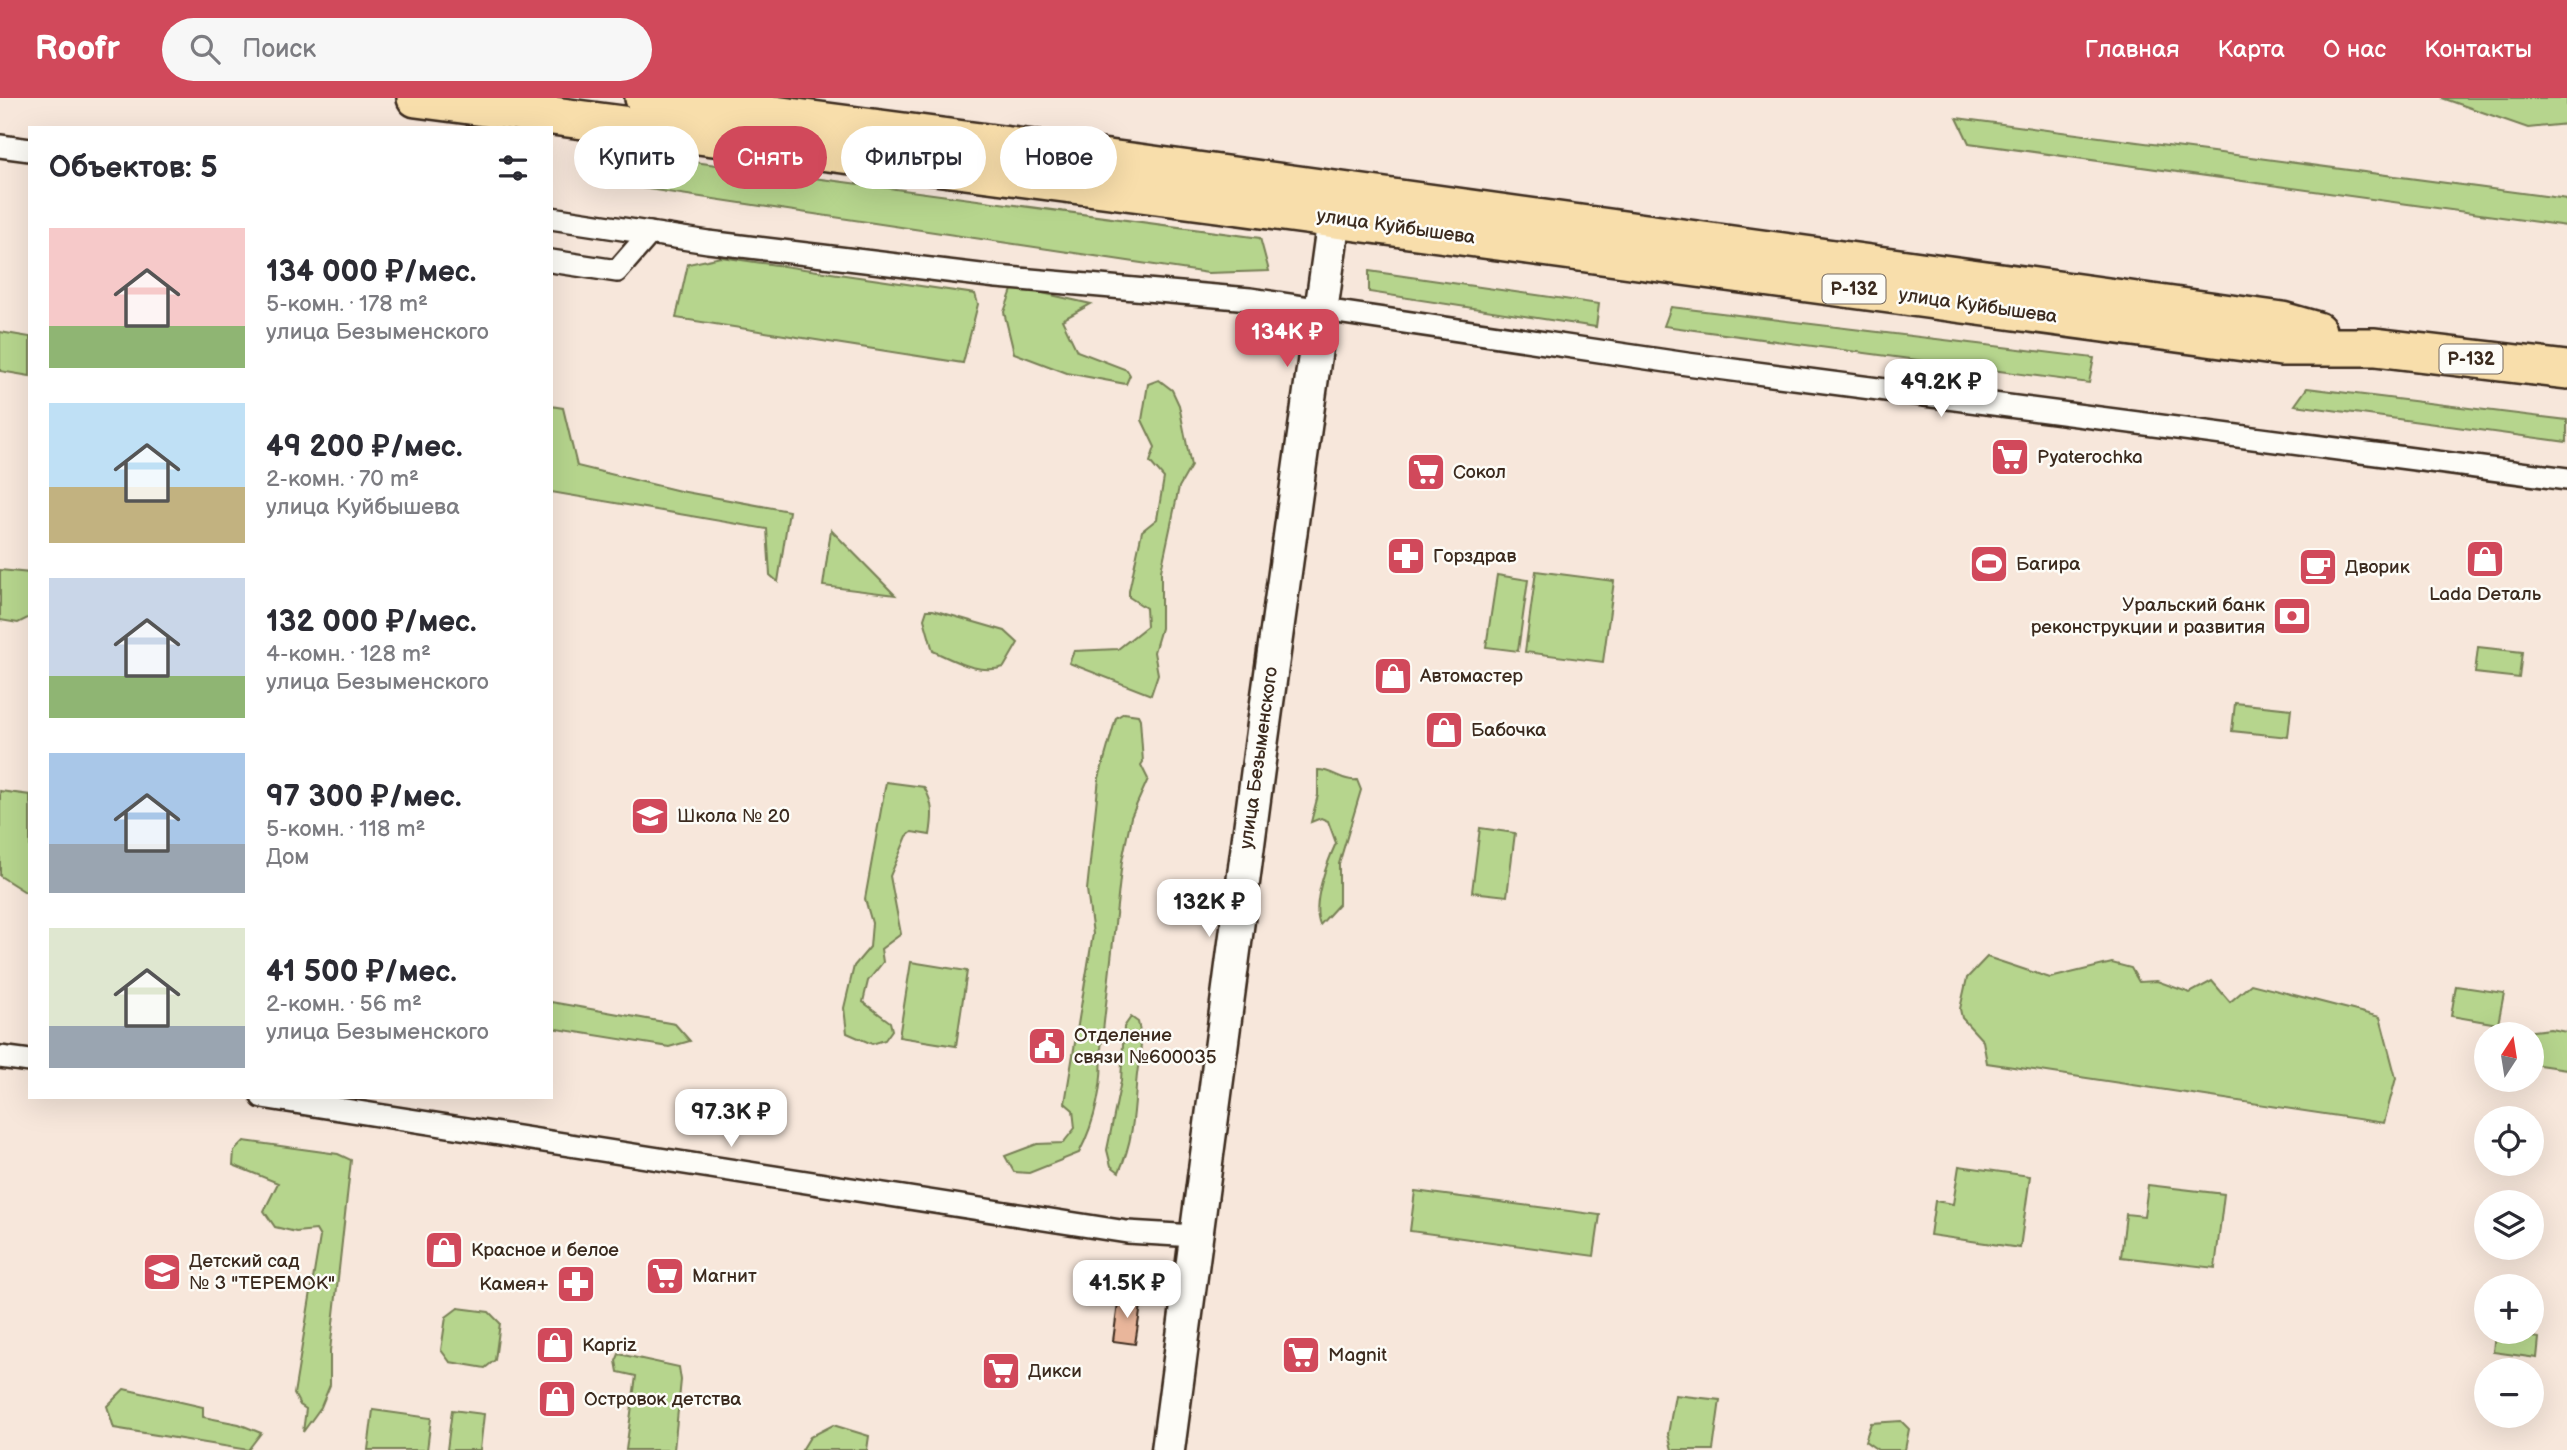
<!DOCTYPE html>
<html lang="ru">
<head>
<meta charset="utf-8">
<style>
  body { margin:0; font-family:"Balsamiq Sans",sans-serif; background:#f7f7f7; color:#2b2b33; height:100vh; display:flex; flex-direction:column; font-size:26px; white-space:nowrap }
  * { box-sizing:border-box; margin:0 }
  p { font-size:23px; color:#7c7c81 }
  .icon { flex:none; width:38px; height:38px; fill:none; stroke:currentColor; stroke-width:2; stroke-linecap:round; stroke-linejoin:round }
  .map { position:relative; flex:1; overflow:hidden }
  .details { position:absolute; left:28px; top:28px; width:525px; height:973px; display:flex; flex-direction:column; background:#fff; border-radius:0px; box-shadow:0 7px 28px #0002 }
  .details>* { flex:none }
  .hud { position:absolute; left:574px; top:28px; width:665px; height:63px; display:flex; gap:14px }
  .needle { width:46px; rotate:12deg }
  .controls { position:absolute; left:2474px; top:924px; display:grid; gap:14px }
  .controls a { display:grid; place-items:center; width:70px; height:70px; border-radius:50%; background:#fff; box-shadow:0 7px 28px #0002; font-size:35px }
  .price { position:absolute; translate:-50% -60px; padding:0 16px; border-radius:14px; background:#fff; color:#222; font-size:23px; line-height:46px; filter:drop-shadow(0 2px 4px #0008) }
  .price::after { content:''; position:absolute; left:50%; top:42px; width:21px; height:16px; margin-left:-10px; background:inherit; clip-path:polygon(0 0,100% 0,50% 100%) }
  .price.current { background:#d1495b; color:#fff }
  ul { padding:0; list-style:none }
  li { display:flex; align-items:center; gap:21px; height:175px; padding:0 21px }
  li span { display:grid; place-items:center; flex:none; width:196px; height:140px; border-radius:0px; color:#555 }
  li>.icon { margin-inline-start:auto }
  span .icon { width:84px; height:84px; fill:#fffc; stroke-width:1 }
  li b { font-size:30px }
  h2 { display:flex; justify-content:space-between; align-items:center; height:84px; padding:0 21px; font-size:30px }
  .pill { padding:0 24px; border-radius:32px; background:#fff; box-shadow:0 7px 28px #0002; font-size:24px; line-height:63px }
  .pill.current { background:#d1495b; color:#fff }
  header { display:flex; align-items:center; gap:42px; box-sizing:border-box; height:98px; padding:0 35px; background:#d1495b; color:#fff }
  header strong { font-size:33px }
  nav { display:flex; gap:38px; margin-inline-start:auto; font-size:24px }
  .search { width:490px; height:63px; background:#f7f7f7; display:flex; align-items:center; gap:18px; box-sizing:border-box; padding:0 24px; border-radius:38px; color:#7c7c81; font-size:26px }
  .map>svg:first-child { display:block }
  .green { fill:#b6d58d; stroke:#788056; stroke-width:2 }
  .building { fill:#e9b69b; stroke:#3b2a1e; stroke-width:2 }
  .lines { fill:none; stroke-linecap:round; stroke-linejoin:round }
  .minor-casing { stroke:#3b2a1e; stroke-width:26 }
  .secondary-casing { stroke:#3b2a1e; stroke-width:37 }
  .trunk-casing { stroke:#3b2a1e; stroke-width:42 }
  .minor { stroke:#fdfcf7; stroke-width:21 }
  .secondary { stroke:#fdfcf7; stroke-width:32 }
  .trunk { stroke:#f8deab; stroke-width:37 }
  .labels { text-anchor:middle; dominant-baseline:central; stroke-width:5; stroke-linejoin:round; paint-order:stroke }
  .shield { fill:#fdfcf7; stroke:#75695f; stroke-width:2 }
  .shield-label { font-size:18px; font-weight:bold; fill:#3b2a1e }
  .street-label { font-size:19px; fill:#3b2a1e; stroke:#fdfcf7 }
  .poi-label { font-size:19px; fill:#3b2a1e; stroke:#fdfcf7; text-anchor:start }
</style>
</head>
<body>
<header>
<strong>Roofr</strong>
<div class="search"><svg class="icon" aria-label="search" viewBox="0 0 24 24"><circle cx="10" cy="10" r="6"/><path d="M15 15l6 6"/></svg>Поиск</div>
<nav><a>Главная</a><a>Карта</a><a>О нас</a><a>Контакты</a></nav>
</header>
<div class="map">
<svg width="2567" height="1352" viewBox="0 0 2567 1352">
  <rect width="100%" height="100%" fill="#f7e7db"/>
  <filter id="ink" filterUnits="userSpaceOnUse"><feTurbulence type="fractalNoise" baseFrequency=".0143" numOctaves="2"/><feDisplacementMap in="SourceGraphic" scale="14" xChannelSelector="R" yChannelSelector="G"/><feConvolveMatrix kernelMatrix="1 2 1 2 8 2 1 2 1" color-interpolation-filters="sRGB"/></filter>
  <g filter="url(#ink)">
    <g class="green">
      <path d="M 2442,0 L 2567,0 L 2567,26 L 2528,30 Z"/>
      <path d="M 1957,20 L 2567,101 L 2567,128 L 1969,45 Z"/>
      <path d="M 635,56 L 1260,140 L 1269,173 L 1208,175 L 634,89 Z"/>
      <path d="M 721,159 L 975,196 L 978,206 L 963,265 L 676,220 L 688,166 Z"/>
      <path d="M 1369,173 L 1599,206 L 1596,229 L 1369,194 Z"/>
      <path d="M 1020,190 L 1091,206 L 1062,222 L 1077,253 L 1127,272 L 1130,277 L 1126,286 L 1067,275 L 1014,255 L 1004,214 L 1012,192 Z"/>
      <path d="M 1671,209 L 2094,260 L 2089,285 L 1664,228 Z"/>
      <path d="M 0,234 L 30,239 L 30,278 L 0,273 Z"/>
      <path d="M 1159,282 L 1172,292 L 1179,307 L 1191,368 L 1179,389 L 1161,473 L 1161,530 L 1154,554 L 1158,576 L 1151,597 L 1069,565 L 1074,553 L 1118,551 L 1147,528 L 1146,510 L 1129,499 L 1129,493 L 1142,433 L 1157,421 L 1164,380 L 1150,364 L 1155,349 L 1142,322 L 1148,286 Z"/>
      <path d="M 2307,290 L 2567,322 L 2567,344 L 2295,307 Z"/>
      <path d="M 551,308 L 563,310 L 577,368 L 680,393 L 789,413 L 778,484 L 770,477 L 767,431 L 551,394 Z"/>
      <path d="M 831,432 L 895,497 L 823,488 Z"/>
      <path d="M 0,472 L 30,475 L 30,519 L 18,525 L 0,522 Z"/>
      <path d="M 1536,473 L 1614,483 L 1603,564 L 1525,554 Z"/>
      <path d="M 1497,477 L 1528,482 L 1518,553 L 1486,549 Z"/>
      <path d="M 927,512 L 933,512 L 1005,533 L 1018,545 L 1004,569 C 979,577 955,563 933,553 L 924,521 Z"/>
      <path d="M 2478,549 L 2522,554 L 2519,580 L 2475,575 Z"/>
      <path d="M 2235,605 L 2291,611 L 2288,639 L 2232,633 Z"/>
      <path d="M 1124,615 L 1138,617 L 1140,621 L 1143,664 L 1141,667 L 1148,681 L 1131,719 L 1122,763 L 1101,951 C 1104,986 1095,1024 1079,1055 L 1029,1075 L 1014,1074 L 1005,1058 L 1037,1046 L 1063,1045 L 1075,1030 L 1073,1012 L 1065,1005 L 1093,836 L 1087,792 L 1099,680 L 1116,620 Z"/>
      <path d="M 1318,672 C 1333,672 1343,684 1357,682 L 1361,692 L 1339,766 L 1339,806 L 1320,827 C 1311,806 1327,765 1336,745 L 1328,723 L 1321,720 L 1311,724 L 1318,697 Z"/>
      <path d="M 886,684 L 924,689 C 934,706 933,718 930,737 L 912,734 L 907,738 L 890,778 L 901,836 L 881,851 L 883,864 L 868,883 L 863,904 L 890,924 L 892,932 L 885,942 L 872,946 L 847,935 L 844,910 L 854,868 L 870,849 L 872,825 L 865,801 Z"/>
      <path d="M 0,693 L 30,697 L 30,797 L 0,778 Z"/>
      <path d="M 1480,730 L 1515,735 L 1507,798 L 1472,794 Z"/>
      <path d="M 1987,859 L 2050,880 L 2112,865 L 2131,870 L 2139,884 L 2157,883 L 2190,895 L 2212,883 L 2230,904 L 2251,886 L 2380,919 L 2396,980 L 2384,1025 L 1987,965 L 1983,943 L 1962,920 L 1960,911 L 1967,880 Z"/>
      <path d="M 911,864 L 967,873 L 956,948 L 899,939 Z"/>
      <path d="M 2456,888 L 2504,895 L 2498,926 L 2451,918 Z"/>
      <path d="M 551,904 L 675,926 L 690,943 L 669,949 L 551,930 Z"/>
      <path d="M 1131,919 L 1138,924 C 1145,953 1137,961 1136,989 C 1134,1019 1132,1046 1119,1074 L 1111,1068 L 1107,1052 L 1121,983 L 1124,929 Z"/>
      <path d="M 2550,931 L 2567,934 L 2567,971 L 2532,966 L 2532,936 L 2525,936 L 2525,934 Z"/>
      <path d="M 244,1043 L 338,1056 L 351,1062 L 330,1253 L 330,1287 L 321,1309 L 303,1334 L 306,1311 L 300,1307 L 294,1296 L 320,1139 L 316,1132 L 296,1134 L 275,1129 L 264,1113 L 278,1085 L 233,1067 L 234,1053 Z"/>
      <path d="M 1959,1068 L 2030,1078 L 2020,1150 L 1930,1137 L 1935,1103 L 1953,1106 Z"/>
      <path d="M 2148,1087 L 2224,1096 L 2215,1170 L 2121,1159 L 2126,1116 L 2144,1118 Z"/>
      <path d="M 1415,1093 L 1600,1117 L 1594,1158 L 1410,1133 Z"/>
      <path d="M 458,1210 L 489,1214 L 500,1225 L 495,1262 L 485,1270 L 450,1264 L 441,1252 L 446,1219 Z"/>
      <path d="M 2495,1234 L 2539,1240 L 2537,1260 L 2493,1254 Z"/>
      <path d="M 619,1256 L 679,1269 L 681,1282 L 674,1352 L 626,1352 L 636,1278 L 618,1274 L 616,1263 Z"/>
      <path d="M 124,1291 L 203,1309 L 203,1319 L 239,1326 L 261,1335 L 248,1352 L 114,1330 L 107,1308 Z"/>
      <path d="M 1675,1297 L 1720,1302 L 1713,1352 L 1672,1352 L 1668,1336 Z"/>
      <path d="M 373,1312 L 431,1320 L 427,1352 L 368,1352 Z"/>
      <path d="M 452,1312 L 484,1316 L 480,1352 L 447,1352 Z"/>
      <path d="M 1901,1323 L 1909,1331 L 1905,1352 L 1878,1352 L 1865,1343 L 1871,1325 Z"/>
      <path d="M 833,1327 L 869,1338 L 867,1352 L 802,1352 L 810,1339 Z"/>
    </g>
    <path class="building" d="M 1119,1198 L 1142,1201 L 1135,1246 L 1113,1243 Z"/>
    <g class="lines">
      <g class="minor-casing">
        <g id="minor">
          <path d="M 0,48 L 30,52"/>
          <path d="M 551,120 L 708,144 L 997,179 L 1250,201 L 1687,266 L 2567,381"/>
          <path d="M 551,163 L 617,173 L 650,135"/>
          <path d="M 0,959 L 30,963"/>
          <path d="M 262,999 L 1127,1134 L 1195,1138"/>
        </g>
      </g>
      <g class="secondary-casing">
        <path id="secondary" d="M 1168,1352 L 1261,648 L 1337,98"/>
      </g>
      <g class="trunk-casing">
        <g id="trunk">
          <path d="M 416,0 L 1225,106 L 2281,249 L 2375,249 L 2567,272"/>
          <path d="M 644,0 L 1139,65 L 2282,223 L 2317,233"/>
        </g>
      </g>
      <use href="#minor" class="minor"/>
      <use href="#secondary" class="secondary"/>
      <use href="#trunk" class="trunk"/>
    </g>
  </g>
  <defs>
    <g id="supermarket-square" transform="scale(2.0125)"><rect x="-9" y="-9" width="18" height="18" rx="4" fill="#d1495b" stroke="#fdfcf7"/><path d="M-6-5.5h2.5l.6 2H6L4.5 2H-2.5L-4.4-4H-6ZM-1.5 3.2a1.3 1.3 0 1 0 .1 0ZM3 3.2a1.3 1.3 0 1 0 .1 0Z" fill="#fff"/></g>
    <g id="pharmacy-square" transform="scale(2.0125)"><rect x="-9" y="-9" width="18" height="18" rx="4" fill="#d1495b" stroke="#fdfcf7"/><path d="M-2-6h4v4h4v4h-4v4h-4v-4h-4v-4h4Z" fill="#fff"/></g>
    <g id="shop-square" transform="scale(2.0125)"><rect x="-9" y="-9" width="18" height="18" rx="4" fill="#d1495b" stroke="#fdfcf7"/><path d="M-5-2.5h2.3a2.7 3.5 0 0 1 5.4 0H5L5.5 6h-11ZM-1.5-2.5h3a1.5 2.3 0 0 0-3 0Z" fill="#fff"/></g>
    <g id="stadium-square" transform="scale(2.0125)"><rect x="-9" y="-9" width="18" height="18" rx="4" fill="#d1495b" stroke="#fdfcf7"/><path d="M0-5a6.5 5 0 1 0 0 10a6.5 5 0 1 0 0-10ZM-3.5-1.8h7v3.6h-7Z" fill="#fff"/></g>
    <g id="cafe-square" transform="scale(2.0125)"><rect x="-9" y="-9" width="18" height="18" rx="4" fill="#d1495b" stroke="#fdfcf7"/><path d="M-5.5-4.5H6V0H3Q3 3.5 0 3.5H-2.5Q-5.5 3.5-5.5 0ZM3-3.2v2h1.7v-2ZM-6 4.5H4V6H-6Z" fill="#fff"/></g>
    <g id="bank-square" transform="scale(2.0125)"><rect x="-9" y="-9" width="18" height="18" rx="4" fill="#d1495b" stroke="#fdfcf7"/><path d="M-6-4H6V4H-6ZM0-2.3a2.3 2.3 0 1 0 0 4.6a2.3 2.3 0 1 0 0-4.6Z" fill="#fff"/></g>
    <g id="school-square" transform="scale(2.0125)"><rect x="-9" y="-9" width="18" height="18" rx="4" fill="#d1495b" stroke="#fdfcf7"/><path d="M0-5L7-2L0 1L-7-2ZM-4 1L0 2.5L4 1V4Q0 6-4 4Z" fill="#fff"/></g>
    <g id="civic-square" transform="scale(2.0125)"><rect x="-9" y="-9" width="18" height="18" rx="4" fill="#d1495b" stroke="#fdfcf7"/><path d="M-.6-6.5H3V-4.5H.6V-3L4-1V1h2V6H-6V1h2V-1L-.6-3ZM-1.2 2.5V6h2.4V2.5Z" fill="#fff"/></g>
  </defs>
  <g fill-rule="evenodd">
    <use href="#supermarket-square" x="2010" y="359"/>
    <use href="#supermarket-square" x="1426" y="374"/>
    <use href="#pharmacy-square" x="1406" y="458"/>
    <use href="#shop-square" x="2485" y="461"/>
    <use href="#stadium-square" x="1989" y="466"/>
    <use href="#cafe-square" x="2318" y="469"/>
    <use href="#bank-square" x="2292" y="518"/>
    <use href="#shop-square" x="1393" y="578"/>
    <use href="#shop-square" x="1444" y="632"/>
    <use href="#school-square" x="650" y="718"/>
    <use href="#civic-square" x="1047" y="948"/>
    <use href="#shop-square" x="444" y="1152"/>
    <use href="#school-square" x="162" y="1174"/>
    <use href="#supermarket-square" x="665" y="1178"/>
    <use href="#pharmacy-square" x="576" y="1186"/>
    <use href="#shop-square" x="555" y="1247"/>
    <use href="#supermarket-square" x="1301" y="1257"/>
    <use href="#supermarket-square" x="1001" y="1273"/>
    <use href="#shop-square" x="557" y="1301"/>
  </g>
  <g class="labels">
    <g class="shield">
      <rect x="1822.5" y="176.5" width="63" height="29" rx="5"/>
      <rect x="2439.5" y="246.5" width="63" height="29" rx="5"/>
    </g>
    <g class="shield-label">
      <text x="1854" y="191">Р-132</text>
      <text x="2471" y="261">Р-132</text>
    </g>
    <g class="street-label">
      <text transform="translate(1396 129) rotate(8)">улица Куйбышева</text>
      <text transform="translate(1978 208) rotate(8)">улица Куйбышева</text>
      <text transform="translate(1259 660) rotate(-82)">улица Безыменского</text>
    </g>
    <g class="poi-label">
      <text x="2037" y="359">Pyaterochka</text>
      <text x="1453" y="374">Сокол</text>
      <text x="1433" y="458">Горздрав</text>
      <text x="2016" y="466">Багира</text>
      <text x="2345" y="469">Дворик</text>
      <text x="2485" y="496" text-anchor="middle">Lada Dеталь</text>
      <text x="2265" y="507" text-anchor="end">Уральский банк<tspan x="2265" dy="22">реконструкции и развития</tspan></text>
      <text x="1420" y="578">Автомастер</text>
      <text x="1471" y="632">Бабочка</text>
      <text x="677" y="718">Школа № 20</text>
      <text x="1074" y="937">Отделение<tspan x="1074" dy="22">связи №600035</tspan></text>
      <text x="471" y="1152">Красное и белое</text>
      <text x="189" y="1163">Детский сад<tspan x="189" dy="22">№ 3 "ТЕРЕМОК"</tspan></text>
      <text x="692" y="1178">Магнит</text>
      <text x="549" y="1186" text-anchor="end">Камея+</text>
      <text x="582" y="1247">Kapriz</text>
      <text x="1328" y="1257">Magnit</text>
      <text x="1028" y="1273">Дикси</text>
      <text x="584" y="1301">Островок детства</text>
    </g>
  </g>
</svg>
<div class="controls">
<a><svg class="needle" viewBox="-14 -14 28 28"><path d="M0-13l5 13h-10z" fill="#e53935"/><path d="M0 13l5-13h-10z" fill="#7c7c81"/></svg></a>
<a><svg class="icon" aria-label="locate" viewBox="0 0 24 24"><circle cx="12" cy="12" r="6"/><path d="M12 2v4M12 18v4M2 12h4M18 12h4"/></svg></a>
<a><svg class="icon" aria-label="layers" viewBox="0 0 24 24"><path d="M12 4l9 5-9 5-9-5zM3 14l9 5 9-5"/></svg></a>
<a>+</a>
<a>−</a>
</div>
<b class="price current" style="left:1287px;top:271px">134K ₽</b>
<b class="price" style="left:1941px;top:321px">49.2K ₽</b>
<b class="price" style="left:1209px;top:841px">132K ₽</b>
<b class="price" style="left:731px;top:1051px">97.3K ₽</b>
<b class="price" style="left:1127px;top:1222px">41.5K ₽</b>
<div class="hud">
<a class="pill">Купить</a>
<a class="pill current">Снять</a>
<a class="pill">Фильтры</a>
<a class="pill">Новое</a>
</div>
<section class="details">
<h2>Объектов: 5<svg class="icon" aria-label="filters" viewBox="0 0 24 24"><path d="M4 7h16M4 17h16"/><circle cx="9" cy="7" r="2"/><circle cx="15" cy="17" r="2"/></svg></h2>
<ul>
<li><span style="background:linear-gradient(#f6c9c9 70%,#8fb573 0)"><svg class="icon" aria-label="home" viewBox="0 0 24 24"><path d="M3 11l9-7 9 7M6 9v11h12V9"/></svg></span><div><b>134 000 ₽/мес.</b><p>5-комн. · 178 m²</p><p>улица Безыменского</p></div></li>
<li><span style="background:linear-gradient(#bfe0f5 60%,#c2b280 0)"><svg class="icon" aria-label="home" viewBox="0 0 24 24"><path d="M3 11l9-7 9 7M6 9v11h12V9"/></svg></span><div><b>49 200 ₽/мес.</b><p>2-комн. · 70 m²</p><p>улица Куйбышева</p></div></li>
<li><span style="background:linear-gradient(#c9d6e8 70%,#8fb573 0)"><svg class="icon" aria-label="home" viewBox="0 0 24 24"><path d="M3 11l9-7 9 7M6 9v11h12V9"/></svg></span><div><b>132 000 ₽/мес.</b><p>4-комн. · 128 m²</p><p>улица Безыменского</p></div></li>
<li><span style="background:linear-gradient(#a9c7e8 65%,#9aa5b1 0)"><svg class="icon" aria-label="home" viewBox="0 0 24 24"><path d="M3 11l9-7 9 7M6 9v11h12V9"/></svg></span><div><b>97 300 ₽/мес.</b><p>5-комн. · 118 m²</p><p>Дом</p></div></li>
<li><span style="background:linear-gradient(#dfe7d0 70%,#9aa5b1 0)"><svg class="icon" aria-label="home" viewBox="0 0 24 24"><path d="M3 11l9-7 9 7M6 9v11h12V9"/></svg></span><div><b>41 500 ₽/мес.</b><p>2-комн. · 56 m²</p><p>улица Безыменского</p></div></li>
</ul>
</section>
</div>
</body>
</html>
